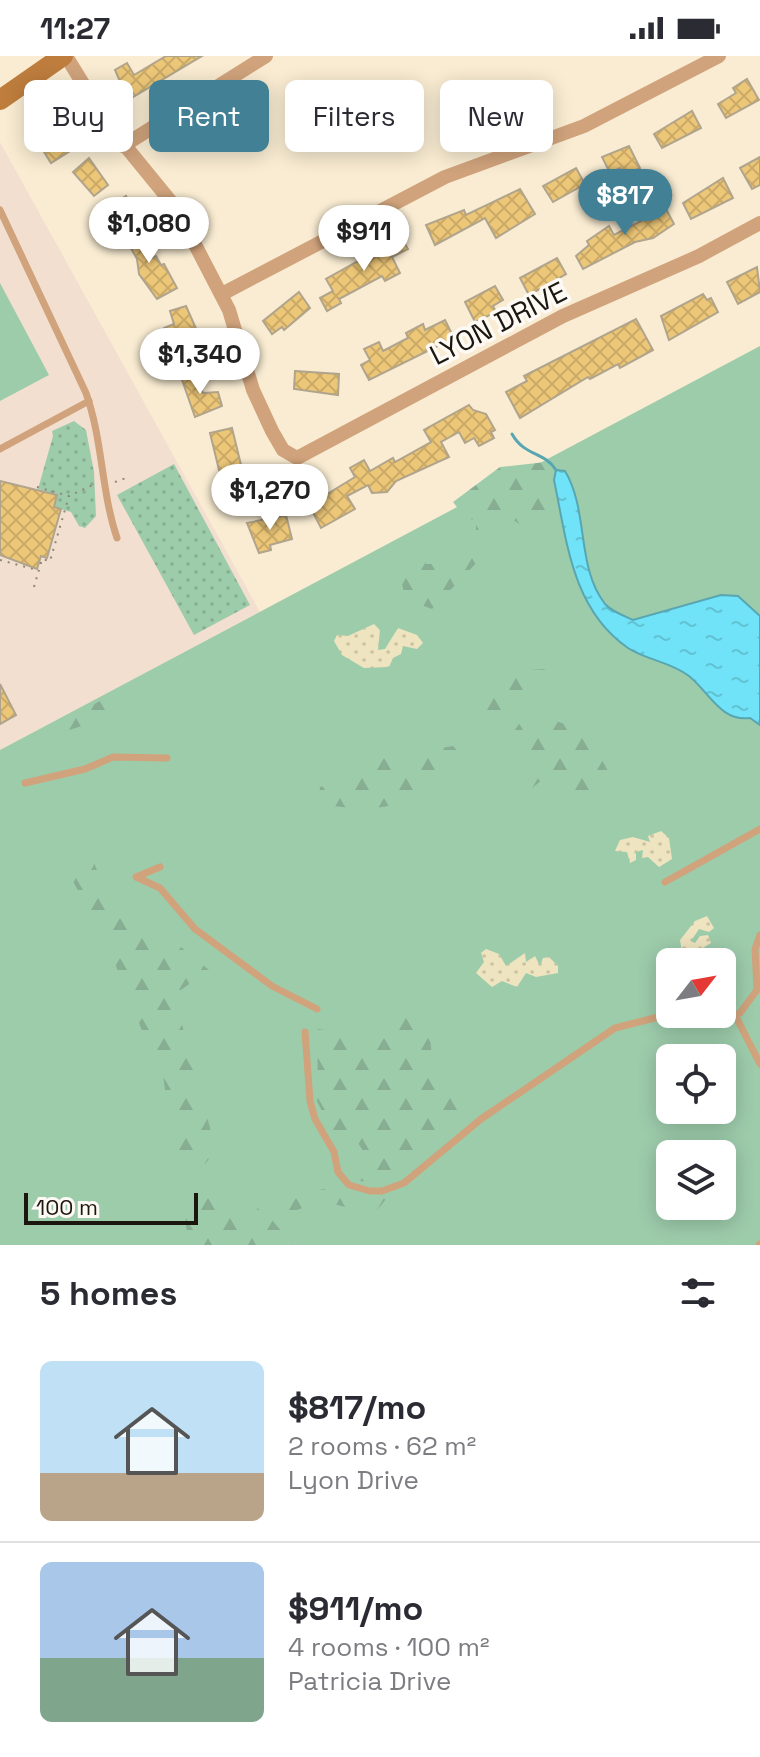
<!DOCTYPE html>
<html lang="en">
<head>
<meta charset="utf-8">
<style>
  body { margin:0; font-family:"Space Grotesk",sans-serif; background:#f7f7f7; color:#2b2b33; height:100vh; display:flex; flex-direction:column; font-size:30px; white-space:nowrap }
  * { box-sizing:border-box; margin:0 }
  p { font-size:26px; color:#7c7c81 }
  .icon { flex:none; width:44px; height:44px; fill:none; stroke:currentColor; stroke-width:2; stroke-linecap:round; stroke-linejoin:round }
  .map { position:relative; height:1189px; overflow:hidden }
  .details { display:flex; flex-direction:column; background:#fff; flex:1 }
  .details>* { flex:none }
  .hud { position:absolute; left:24px; top:24px; width:712px; height:72px; display:flex; gap:16px }
  .needle { width:52px; rotate:59deg }
  .tools { position:absolute; left:656px; top:892px; display:grid; gap:16px }
  .tools a { display:grid; place-items:center; width:80px; height:80px; border-radius:12px; background:#fff; box-shadow:0 4px 20px #0003; font-size:40px }
  .scale { position:absolute; left:24px; bottom:20px; width:174px; box-sizing:border-box; padding-left:8px; border:4px solid #1b170e; border-top:0; font-size:22px; line-height:28px; white-space:nowrap; color:#1b170e; -webkit-text-stroke:6px #fdfaf5; paint-order:stroke }
  .price { position:absolute; translate:-50% -68px; padding:0 18px; border-radius:28px; background:#fff; color:#222; font-size:26px; line-height:52px; filter:drop-shadow(0 2px 4px #0008) }
  .price::after { content:''; position:absolute; left:50%; top:48px; width:24px; height:18px; margin-left:-12px; background:inherit; clip-path:polygon(0 0,100% 0,50% 100%) }
  .price.selected { background:#418095; color:#fff }
  ul { padding:0; list-style:none }
  li { display:flex; align-items:center; gap:24px; height:200px; padding:0 40px }
  li+li { border-top:2px solid #e1e1e2 }
  li span { display:grid; place-items:center; flex:none; width:224px; height:160px; border-radius:12px; color:#555 }
  li>.icon { margin-inline-start:auto }
  span .icon { width:96px; height:96px; fill:#fffc; stroke-width:1 }
  li b { font-size:34px }
  h2 { display:flex; justify-content:space-between; align-items:center; height:96px; padding:0 40px; font-size:34px }
  .pill { padding:0 28px; border-radius:12px; background:#fff; box-shadow:0 4px 20px #0003; font-size:28px; line-height:72px }
  .pill.selected { background:#418095; color:#fff }
  .status { display:flex; justify-content:space-between; align-items:center; height:56px; padding:0 40px; background:#fff; direction:ltr }
  .status svg { height:22px; fill:currentColor }
  .map>svg:first-child { display:block }
  .education { fill:#f3dfd0 }
  .green { fill:#9dccab; fill-rule:evenodd }
  .forest { fill:url(#forest-firs) }
  .sand { fill:url(#sand-dots) }
  .park { fill:url(#park-dots) }
  .water { fill:url(#water-ripples); stroke:#57a6b2; stroke-width:2 }
  .lines { fill:none; stroke-linecap:round; stroke-linejoin:round }
  .stream { stroke:#57a6b2; stroke-width:3 }
  .building { fill:url(#building-cross-hatch); stroke:#b0a48c; stroke-width:2 }
  .path { stroke:#908775; stroke-width:2; stroke-dasharray:2 6; stroke-linecap:butt }
  .lane { stroke:#d0a37c; stroke-width:7 }
  .street { stroke:#d0a37c; stroke-width:14 }
  .secondary { stroke:#be7d3d; stroke-width:20 }
  .labels { text-anchor:middle; dominant-baseline:central; stroke-width:7; stroke-linejoin:round; paint-order:stroke }
  .street-label { font-size:28px; fill:#1b170e; stroke:#fdfaf5 }
</style>
</head>
<body>
<div class="status"><b>11:27</b><svg viewBox="0 0 49 12"><path d="M0 12V9h3v3zM5 12V6h3v6zM10 12V3h3v9zM15 12V0h3v12zM26 1h20v11H26zM47 4h2v5h-2z"/></svg></div>
<div class="map">
<svg width="760" height="1189" viewBox="0 0 760 1189">
  <defs>
    <pattern id="forest-firs" width="22" height="20" patternUnits="userSpaceOnUse" patternTransform="scale(2)"><rect width="22" height="20" fill="#9dccab"/><path d="M5 1l3.5 6h-7zM16 11l3.5 6h-7z" fill="#87ae92"/></pattern>
    <pattern id="sand-dots" width="8" height="8" patternUnits="userSpaceOnUse" patternTransform="scale(2)"><rect width="8" height="8" fill="#eee4bf"/><path d="M2 2h.1M6 6h.1" fill="none" stroke="#ccc3a3" stroke-width="1.8" stroke-linecap="round"/></pattern>
    <pattern id="park-dots" width="8" height="8" patternUnits="userSpaceOnUse" patternTransform="scale(2)"><rect width="8" height="8" fill="#9dccab"/><path d="M2 2h.1M6 6h.1" fill="none" stroke="#87ae92" stroke-width="1.8" stroke-linecap="round"/></pattern>
    <pattern id="water-ripples" width="26" height="14" patternUnits="userSpaceOnUse" patternTransform="scale(2)"><rect width="26" height="14" fill="#71e3f8"/><path d="M2 4q2-2 4 0t4 0M15 11q2-2 4 0t4 0" fill="none" stroke="#61c2d3"/></pattern>
    <pattern id="building-cross-hatch" width="8" height="8" patternUnits="userSpaceOnUse" patternTransform="scale(2)"><rect width="8" height="8" fill="#edc778"/><path d="M0 0l8 8M0 8l8-8" fill="none" stroke="#cbaa67"/></pattern>
  </defs>
  <rect width="100%" height="100%" fill="#f9ecd2"/>
  <path class="education" d="M 0,86 L 260,556 L 0,694 Z"/>
  <g class="green">
    <path d="M 0,227 L 49,319 L 0,345 Z"/>
    <path d="M 760,290 L 760,1189 L 0,1189 L 0,694 ZM 670,906 L 722,906 L 722,958 L 670,958 ZM 670,1002 L 722,1002 L 722,1054 L 670,1054 ZM 670,1098 L 722,1098 L 722,1150 L 670,1150 Z"/>
  </g>
  <g class="forest">
    <path d="M 546,406 L 548,454 L 524,471 L 515,465 L 498,473 L 482,501 L 432,553 L 405,543 L 396,496 L 422,494 L 426,508 L 439,508 L 476,484 L 476,464 L 466,463 L 453,446 L 500,411 Z"/>
    <path d="M 547,613 L 549,629 L 481,664 L 470,644 L 528,614 Z"/>
    <path d="M 108,641 L 108,662 L 69,674 L 57,667 Z"/>
    <path d="M 528,656 L 586,675 L 614,726 L 568,748 L 561,743 L 563,729 L 552,716 L 526,737 L 519,732 L 529,702 L 511,679 Z"/>
    <path d="M 394,687 L 402,703 L 419,715 L 429,694 L 453,690 L 469,707 C 410,749 391,759 318,748 L 320,731 L 354,723 L 362,699 Z"/>
    <path d="M 92,801 L 114,860 L 170,882 L 209,914 L 174,939 L 216,1094 L 205,1108 L 177,1114 L 162,1013 L 143,977 L 102,876 L 64,810 Z"/>
    <path d="M 405,959 L 430,980 L 433,1013 L 476,1043 L 479,1056 L 407,1118 L 384,1128 L 352,1124 L 351,1117 L 371,1107 L 358,1087 L 337,1086 L 317,1045 L 318,973 L 359,979 Z"/>
    <path d="M 341,1130 L 386,1143 L 374,1158 L 337,1149 L 330,1142 L 283,1159 L 256,1156 L 259,1148 L 288,1135 L 291,1139 Z"/>
    <path d="M 220,1133 L 251,1176 L 272,1164 L 293,1189 L 188,1189 L 185,1158 Z"/>
  </g>
  <g class="sand">
    <path d="M 374,568 L 380,574 L 378,594 L 385,593 L 398,572 L 417,579 L 423,587 L 417,593 L 403,590 L 401,598 L 393,602 L 389,611 L 364,612 L 342,599 L 334,585 L 337,579 L 348,580 Z"/>
    <path d="M 661,775 L 669,782 L 672,803 L 659,811 L 648,801 L 642,802 L 643,794 L 636,796 L 636,804 L 630,807 L 627,796 L 615,795 L 620,784 L 633,781 L 650,786 L 648,780 Z"/>
    <path d="M 707,860 L 714,872 L 709,876 L 699,873 L 691,885 L 695,887 L 700,880 L 708,879 L 711,887 L 689,900 L 682,896 L 680,884 L 695,865 Z"/>
    <path d="M 486,893 L 499,898 L 506,910 L 525,897 L 526,906 L 535,900 L 540,910 L 543,902 L 549,901 L 558,910 L 558,917 L 536,921 L 526,917 L 517,931 L 502,925 L 492,931 L 476,917 L 484,906 L 481,897 Z"/>
  </g>
  <g class="park">
    <path d="M 74,365 L 86,374 L 94,416 L 96,460 L 85,472 L 79,470 L 71,456 L 54,451 L 57,439 L 38,433 L 53,380 L 52,375 Z"/>
    <path d="M 174,408 L 250,549 L 194,579 L 117,439 Z"/>
  </g>
  <path class="water" d="M 556,414 L 565,415 C 589,455 576,511 605,548 C 611,555 624,560 633,564 L 721,539 L 738,540 L 760,560 L 760,669 L 750,662 C 721,666 710,637 689,620 C 671,606 646,604 628,592 C 572,553 567,486 554,424 Z"/>
  <g class="lines">
    <path class="stream" d="M 512,378 C 525,401 544,395 556,414"/>
  </g>
  <g class="building">
    <path d="M 166,0 L 202,0 L 128,44 L 115,14 L 127,7 L 134,19 Z"/>
    <path d="M 747,23 L 759,44 L 726,62 L 718,48 L 736,37 L 733,32 Z"/>
    <path d="M 692,55 L 701,72 L 662,92 L 654,78 Z"/>
    <path d="M 63,64 L 70,74 L 65,77 L 70,95 L 51,107 L 36,83 Z"/>
    <path d="M 629,90 L 640,112 L 625,120 L 620,112 L 610,117 L 602,101 Z"/>
    <path d="M 760,101 L 760,129 L 752,133 L 740,112 Z"/>
    <path d="M 89,102 L 108,129 L 94,140 L 73,116 Z"/>
    <path d="M 576,112 L 585,128 L 553,146 L 543,130 Z"/>
    <path d="M 723,122 L 733,142 L 691,163 L 683,147 Z"/>
    <path d="M 520,133 L 535,158 L 496,182 L 485,162 L 435,189 L 426,169 L 464,154 L 466,159 Z"/>
    <path d="M 126,140 L 133,152 L 108,165 L 102,155 Z"/>
    <path d="M 652,151 L 654,156 L 665,151 L 674,168 L 653,182 L 635,186 L 583,213 L 576,200 L 589,189 L 587,185 L 609,170 L 614,179 L 643,164 L 640,157 Z"/>
    <path d="M 138,167 L 145,179 L 137,184 L 148,204 L 156,200 L 161,209 L 164,208 L 177,232 L 157,243 L 139,218 L 137,203 L 122,176 Z"/>
    <path d="M 401,181 L 408,193 L 392,201 L 400,217 L 385,225 L 382,220 L 339,243 L 341,247 L 327,255 L 320,242 L 333,235 L 326,223 Z"/>
    <path d="M 557,202 L 566,218 L 529,239 L 520,222 Z"/>
    <path d="M 757,211 L 760,236 L 738,248 L 727,226 Z"/>
    <path d="M 495,230 L 503,244 L 493,250 L 496,256 L 475,266 L 465,246 Z"/>
    <path d="M 299,236 L 310,252 L 284,274 L 282,271 L 272,278 L 263,265 Z"/>
    <path d="M 703,238 L 707,244 L 711,242 L 718,256 L 669,284 L 661,260 Z"/>
    <path d="M 186,250 L 205,293 L 184,301 L 179,287 L 170,290 L 164,272 L 174,268 L 170,255 Z"/>
    <path d="M 636,263 L 653,294 L 620,312 L 618,308 L 590,323 L 588,321 L 520,362 L 506,336 L 527,325 L 524,320 Z"/>
    <path d="M 445,264 L 454,282 L 369,324 L 361,309 L 370,304 L 364,293 L 379,286 L 383,295 L 408,282 L 406,277 L 423,268 L 425,274 Z"/>
    <path d="M 295,315 L 339,318 L 338,339 L 294,333 Z"/>
    <path d="M 196,316 L 203,337 L 218,336 L 222,350 L 195,361 L 181,321 Z"/>
    <path d="M 469,349 L 473,354 L 486,358 L 495,374 L 491,376 L 494,382 L 479,390 L 474,382 L 465,387 L 459,376 L 441,386 L 449,401 L 396,425 L 387,436 L 372,437 L 368,429 L 347,440 L 355,453 L 321,472 L 309,449 L 355,421 L 350,412 L 364,404 L 370,415 L 393,402 L 395,406 L 431,386 L 424,374 Z"/>
    <path d="M 232,372 L 242,413 L 220,418 L 210,377 Z"/>
    <path d="M 0,425 L 57,439 L 54,451 L 61,453 L 47,502 L 41,500 L 37,513 L 0,499 Z"/>
    <path d="M 286,459 L 292,483 L 270,489 L 271,494 L 259,497 L 247,467 Z"/>
    <path d="M 0,628 L 16,659 L 0,668 Z"/>
  </g>
  <g class="lines">
    <g class="path">
      <path d="M 115,426 L 129,421"/>
      <path d="M 37,431 L 69,440 L 95,428"/>
      <path d="M 0,504 L 37,514"/>
      <path d="M 34,531 L 42,503 L 50,505 L 69,440"/>
    </g>
    <g class="lane">
      <path d="M 0,154 L 86,337 C 103,385 101,435 117,482"/>
      <path d="M 0,393 L 89,345"/>
      <path d="M 25,727 L 85,713 L 113,701 L 167,702"/>
      <path d="M 160,811 L 136,821 L 160,832 L 195,873 L 272,930 L 317,953"/>
      <path d="M 665,826 L 760,773"/>
      <path d="M 735,959 L 760,1008"/>
      <path d="M 305,976 L 310,1045 L 315,1063 L 334,1096 L 338,1116 L 349,1129 L 370,1135 L 382,1135 L 404,1127 L 481,1063 L 615,972 L 662,960 L 722,965 L 740,957 L 757,934 L 755,893 L 760,879"/>
      <path d="M 759,1189 L 760,1188"/>
    </g>
    <g class="street">
      <path d="M 66,0 L 109,70 L 176,152 L 229,254 L 253,334 L 272,375 L 283,394 L 297,402 L 563,260 L 699,200 L 760,167"/>
      <path d="M 123,90 L 266,0"/>
      <path d="M 222,238 L 445,121 L 584,70 L 719,0"/>
    </g>
    <path class="secondary" d="M 0,44 L 63,0"/>
  </g>
  <g class="labels">
    <g class="street-label">
      <text transform="translate(498 267) rotate(-27)">LYON DRIVE</text>
    </g>
  </g>
</svg>
<div class="tools">
<a><svg class="needle" viewBox="-14 -14 28 28"><path d="M0-13l5 13h-10z" fill="#e53935"/><path d="M0 13l5-13h-10z" fill="#7c7c81"/></svg></a>
<a><svg class="icon" aria-label="locate" viewBox="0 0 24 24"><circle cx="12" cy="12" r="6"/><path d="M12 2v4M12 18v4M2 12h4M18 12h4"/></svg></a>
<a><svg class="icon" aria-label="layers" viewBox="0 0 24 24"><path d="M12 4l9 5-9 5-9-5zM3 14l9 5 9-5"/></svg></a>
</div>
<div class="scale">100 m</div>
<b class="price selected" style="left:625px;top:181px">$817</b>
<b class="price" style="left:149px;top:209px">$1,080</b>
<b class="price" style="left:364px;top:217px">$911</b>
<b class="price" style="left:200px;top:340px">$1,340</b>
<b class="price" style="left:270px;top:476px">$1,270</b>
<div class="hud">
<a class="pill">Buy</a>
<a class="pill selected">Rent</a>
<a class="pill">Filters</a>
<a class="pill">New</a>
</div>
</div>
<section class="details">
<h2>5 homes<svg class="icon" aria-label="filters" viewBox="0 0 24 24"><path d="M4 7h16M4 17h16"/><circle cx="9" cy="7" r="2"/><circle cx="15" cy="17" r="2"/></svg></h2>
<ul>
<li><span style="background:linear-gradient(#bfe0f5 70%,#b9a48a 0)"><svg class="icon" aria-label="home" viewBox="0 0 24 24"><path d="M3 11l9-7 9 7M6 9v11h12V9"/></svg></span><div><b>$817/mo</b><p>2 rooms · 62 m²</p><p>Lyon Drive</p></div></li>
<li><span style="background:linear-gradient(#a9c7e8 60%,#7fa58c 0)"><svg class="icon" aria-label="home" viewBox="0 0 24 24"><path d="M3 11l9-7 9 7M6 9v11h12V9"/></svg></span><div><b>$911/mo</b><p>4 rooms · 100 m²</p><p>Patricia Drive</p></div></li>
</ul>
</section>
</body>
</html>
